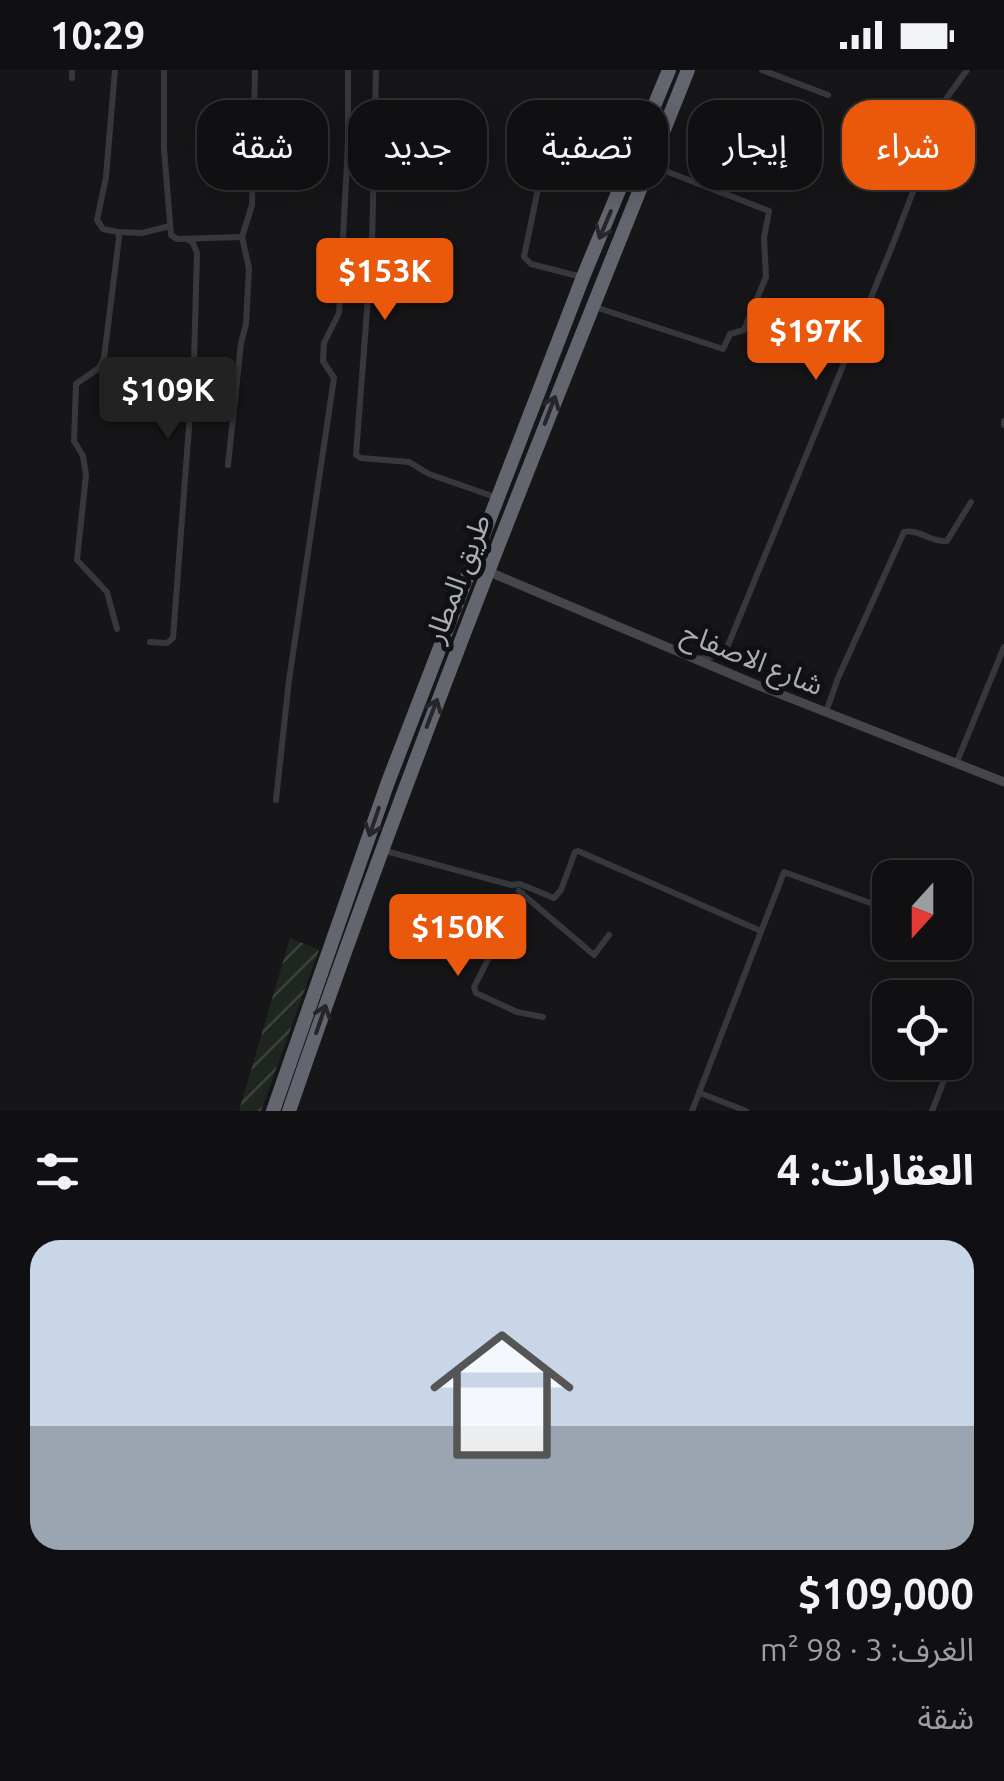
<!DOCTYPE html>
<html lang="ar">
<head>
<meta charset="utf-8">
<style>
  body { margin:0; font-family:Ubuntu,"Noto Sans Arabic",sans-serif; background:#1e1e20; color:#f1f3f6; direction:rtl; height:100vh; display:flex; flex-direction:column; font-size:38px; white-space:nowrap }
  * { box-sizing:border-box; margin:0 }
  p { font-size:32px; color:#9c9d9f }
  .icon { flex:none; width:55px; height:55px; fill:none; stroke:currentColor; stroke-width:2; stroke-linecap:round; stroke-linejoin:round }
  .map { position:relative; height:1041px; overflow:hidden; direction:ltr }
  .drawer { display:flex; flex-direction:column; background:#101012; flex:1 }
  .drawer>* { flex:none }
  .banner { position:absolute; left:30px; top:30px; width:945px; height:90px; direction:rtl; display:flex; gap:20px }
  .needle { width:65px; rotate:201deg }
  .controls { position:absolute; left:872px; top:790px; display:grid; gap:20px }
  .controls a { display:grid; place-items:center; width:100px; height:100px; border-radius:20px; background:#101012; box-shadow:0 5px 25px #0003,0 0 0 2px #303032; font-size:50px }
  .price { position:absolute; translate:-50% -85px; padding:0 22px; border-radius:10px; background:#ea580c; color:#fff; font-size:32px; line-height:65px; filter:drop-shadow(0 2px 5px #0008) }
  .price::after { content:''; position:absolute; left:50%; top:60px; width:30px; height:22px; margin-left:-15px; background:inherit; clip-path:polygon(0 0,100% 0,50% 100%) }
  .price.selected { background:#222; color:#fff }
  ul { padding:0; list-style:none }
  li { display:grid; align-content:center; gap:20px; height:530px; padding:0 30px }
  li+li { border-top:2px solid #303032 }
  li span { display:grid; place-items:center; height:310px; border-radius:30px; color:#555 }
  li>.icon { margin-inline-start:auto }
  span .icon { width:180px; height:180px; fill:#fffc; stroke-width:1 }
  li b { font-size:42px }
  h2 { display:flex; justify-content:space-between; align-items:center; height:120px; padding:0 30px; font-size:42px }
  .chip { padding:0 35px; border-radius:30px; background:#101012; box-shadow:0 5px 25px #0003,0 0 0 2px #303032; font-size:35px; line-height:90px }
  .chip.selected { background:#ea580c; color:#fff }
  .status { display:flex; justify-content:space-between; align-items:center; height:70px; padding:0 50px; background:#101012; direction:ltr }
  .status svg { height:28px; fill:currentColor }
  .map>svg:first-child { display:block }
  .garden { fill:url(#garden-furrows) }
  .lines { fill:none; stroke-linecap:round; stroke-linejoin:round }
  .street { stroke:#37383d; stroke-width:6 }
  .secondary { stroke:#45474d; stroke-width:9 }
  .highway { stroke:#63666e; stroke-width:14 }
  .oneway { stroke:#26262a }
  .labels { text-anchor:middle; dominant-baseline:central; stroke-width:10; stroke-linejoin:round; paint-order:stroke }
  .street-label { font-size:28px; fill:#a8adb8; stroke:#111113 }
</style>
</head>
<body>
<div class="status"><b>10:29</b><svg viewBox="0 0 49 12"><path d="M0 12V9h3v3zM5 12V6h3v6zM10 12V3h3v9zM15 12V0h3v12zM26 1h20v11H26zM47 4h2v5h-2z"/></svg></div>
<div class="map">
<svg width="1004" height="1041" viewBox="0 0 1004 1041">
  <defs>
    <pattern id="garden-furrows" width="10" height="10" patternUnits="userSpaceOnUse" patternTransform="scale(2.5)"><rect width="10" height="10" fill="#1e261f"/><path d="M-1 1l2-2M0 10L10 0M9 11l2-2" fill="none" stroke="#3c433d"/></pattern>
  </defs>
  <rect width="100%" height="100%" fill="#161618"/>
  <path class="garden" d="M 290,868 L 319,880 L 261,1041 L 239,1041 Z"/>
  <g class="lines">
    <g class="street">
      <path d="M 72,0 L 72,8"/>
      <path d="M 115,0 L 106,107 L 97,150 L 103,159 L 118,162 L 119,168 L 104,288 L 99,298 L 76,314 L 74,371 L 83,386 L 86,405 L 77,490 L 107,522 L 117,559"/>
      <path d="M 164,0 L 164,79 L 171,165 L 177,169 L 242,167"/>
      <path d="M 376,0 L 372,175 L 356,385 L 361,388 L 409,392 L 429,404 L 495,427"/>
      <path d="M 762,0 L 828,25"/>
      <path d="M 546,80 L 524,187 L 531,194 L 582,207"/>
      <path d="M 118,162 L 142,163 L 170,156"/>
      <path d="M 595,237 L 723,279 L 730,264 L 744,260 L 766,207 L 764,168 L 769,141 L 650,95"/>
      <path d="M 1004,351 L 1004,355"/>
      <path d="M 228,395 L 241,273 L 246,254 L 249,198 L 242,167 L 252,135 L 255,0"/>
      <path d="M 150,572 L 167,573 L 173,568 L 194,291 L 197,183 L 193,173 L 187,169"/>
      <path d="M 698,589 L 724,585 L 893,174 L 942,46 L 941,36 L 967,0"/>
      <path d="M 826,642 L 838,608 L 904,462 C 920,459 932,473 947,471 L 971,432"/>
      <path d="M 956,694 L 1004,577"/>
      <path d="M 276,730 L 289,610 L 334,308 L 323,291 L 324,273 L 339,243 L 348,73 L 348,0"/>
      <path d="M 382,780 L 511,815 L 520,814 L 554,828 L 561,820 L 575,782 L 578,781 L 761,861"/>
      <path d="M 519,821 L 594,885 L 609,865"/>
      <path d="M 522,823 L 474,917 L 476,923 L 517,942 L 543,947"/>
      <path d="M 700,1023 L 746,1041"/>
      <path d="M 692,1041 L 784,802 L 890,840"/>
      <path d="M 932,1041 L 951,992"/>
    </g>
    <path class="secondary" d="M 487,501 L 757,615 L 1004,712"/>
    <g class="highway">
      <path d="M 273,1041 L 388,712 L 583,207 L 669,0"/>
      <path d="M 289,1041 C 410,689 549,345 688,0"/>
    </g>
  </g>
  <defs><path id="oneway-shaft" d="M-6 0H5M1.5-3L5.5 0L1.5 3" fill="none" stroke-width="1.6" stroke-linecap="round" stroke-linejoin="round" transform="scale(2.5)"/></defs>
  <g class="oneway">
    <use href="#oneway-shaft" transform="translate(605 155) rotate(113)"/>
    <use href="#oneway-shaft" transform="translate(550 340) rotate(-69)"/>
    <use href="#oneway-shaft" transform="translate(432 643) rotate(-69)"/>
    <use href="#oneway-shaft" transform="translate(374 752) rotate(109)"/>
    <use href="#oneway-shaft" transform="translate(321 949) rotate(-71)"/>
  </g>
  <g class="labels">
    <g class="street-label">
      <text transform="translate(457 508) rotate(-69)">طريق المطار</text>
      <text transform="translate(753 588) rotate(22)">شارع الاصفاح</text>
    </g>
  </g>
</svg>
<div class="controls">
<a><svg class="needle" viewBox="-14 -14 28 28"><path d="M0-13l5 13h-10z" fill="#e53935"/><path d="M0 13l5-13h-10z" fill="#9c9d9f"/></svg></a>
<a><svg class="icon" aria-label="locate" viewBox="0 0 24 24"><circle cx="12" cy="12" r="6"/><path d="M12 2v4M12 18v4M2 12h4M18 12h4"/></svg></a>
</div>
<b class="price" style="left:385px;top:253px">$153K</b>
<b class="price" style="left:816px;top:313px">$197K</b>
<b class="price selected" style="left:168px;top:372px">$109K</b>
<b class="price" style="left:458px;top:909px">$150K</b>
<div class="banner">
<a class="chip selected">شراء</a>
<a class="chip">إيجار</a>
<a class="chip">تصفية</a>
<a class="chip">جديد</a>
<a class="chip">شقة</a>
</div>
</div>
<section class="drawer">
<h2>العقارات: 4<svg class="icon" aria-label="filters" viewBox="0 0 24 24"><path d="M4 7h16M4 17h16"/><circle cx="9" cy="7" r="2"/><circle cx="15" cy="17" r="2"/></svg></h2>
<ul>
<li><span style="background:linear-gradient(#c9d6e8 60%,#9aa5b1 0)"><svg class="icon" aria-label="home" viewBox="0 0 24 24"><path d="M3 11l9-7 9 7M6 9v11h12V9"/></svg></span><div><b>$109,000</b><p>الغرف: 3 · 98 m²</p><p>شقة</p></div></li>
</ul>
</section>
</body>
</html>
